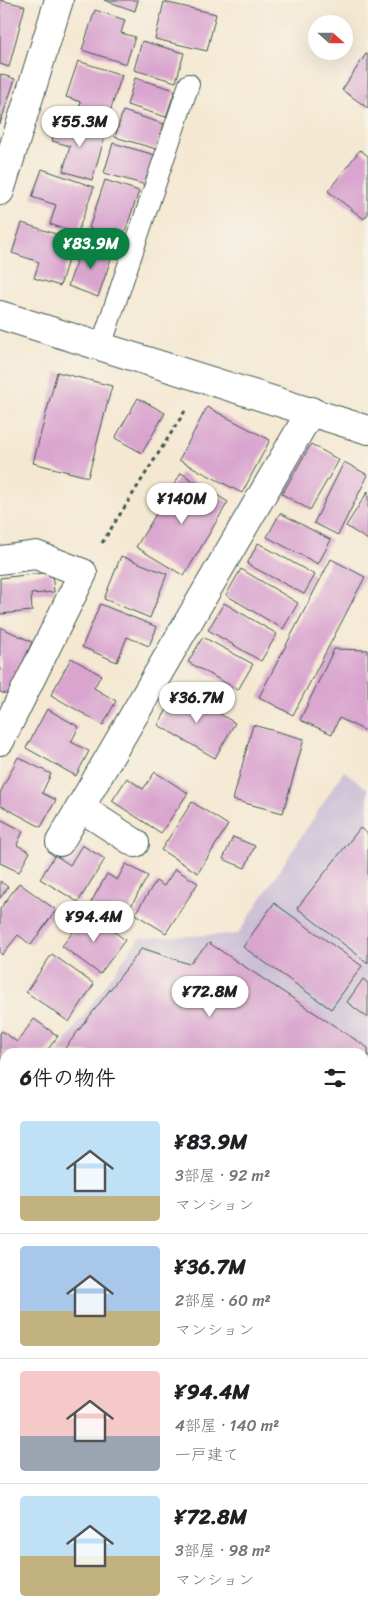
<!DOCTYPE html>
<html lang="ja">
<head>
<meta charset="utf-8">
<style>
  body { margin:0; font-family:Sriracha,"Klee One",sans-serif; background:#f2f2f2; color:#202124; height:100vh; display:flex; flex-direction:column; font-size:19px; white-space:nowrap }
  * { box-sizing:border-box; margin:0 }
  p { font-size:16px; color:#757577 }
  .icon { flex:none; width:28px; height:28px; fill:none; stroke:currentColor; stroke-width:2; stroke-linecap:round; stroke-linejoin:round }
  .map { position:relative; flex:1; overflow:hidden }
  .details { position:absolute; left:0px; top:1048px; width:369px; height:571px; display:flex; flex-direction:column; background:#fff; border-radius:15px 15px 0 0; box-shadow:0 5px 20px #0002 }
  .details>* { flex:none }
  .needle { width:32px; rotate:111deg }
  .tools { position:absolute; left:308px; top:15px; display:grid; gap:10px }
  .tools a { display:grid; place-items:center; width:45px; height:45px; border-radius:50%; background:#fff; box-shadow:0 5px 20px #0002; font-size:25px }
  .price { position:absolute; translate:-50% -42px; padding:0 11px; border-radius:18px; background:#fff; color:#222; font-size:16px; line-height:32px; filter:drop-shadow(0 1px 2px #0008) }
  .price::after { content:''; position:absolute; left:50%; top:30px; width:15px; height:11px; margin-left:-8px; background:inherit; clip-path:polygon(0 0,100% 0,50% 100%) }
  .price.selected { background:#0b8043; color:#fff }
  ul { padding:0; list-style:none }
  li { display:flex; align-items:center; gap:15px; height:125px; padding:0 20px }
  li+li { border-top:1px solid #e0e0e0 }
  li span { display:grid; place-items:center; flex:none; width:140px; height:100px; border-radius:5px; color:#555 }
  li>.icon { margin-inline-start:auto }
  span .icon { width:60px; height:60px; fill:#fffc; stroke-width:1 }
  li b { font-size:21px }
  h2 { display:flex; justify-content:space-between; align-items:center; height:60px; padding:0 20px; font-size:21px }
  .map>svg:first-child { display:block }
  .industrial { fill:#cbbfd5 }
  .building { fill:#d9a5cf }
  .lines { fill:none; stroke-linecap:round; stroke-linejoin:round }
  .lane-casing { stroke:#3f574c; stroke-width:22 }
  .street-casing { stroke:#3f574c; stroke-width:30 }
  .path { stroke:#3f574c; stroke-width:3; stroke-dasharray:4 4; stroke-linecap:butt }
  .lane { stroke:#fff; stroke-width:20 }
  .street { stroke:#fff; stroke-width:28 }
</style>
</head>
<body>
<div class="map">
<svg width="368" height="1618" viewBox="0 0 368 1618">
  <rect width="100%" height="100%" fill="#f7f3e8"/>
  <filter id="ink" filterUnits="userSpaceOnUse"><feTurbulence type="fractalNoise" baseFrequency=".02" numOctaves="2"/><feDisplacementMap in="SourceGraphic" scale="10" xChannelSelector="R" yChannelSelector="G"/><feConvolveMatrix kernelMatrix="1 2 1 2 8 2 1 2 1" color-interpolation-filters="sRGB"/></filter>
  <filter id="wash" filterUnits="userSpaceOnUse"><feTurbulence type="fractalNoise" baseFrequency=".0096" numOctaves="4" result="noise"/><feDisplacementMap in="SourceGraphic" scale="20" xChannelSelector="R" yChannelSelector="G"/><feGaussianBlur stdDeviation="1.12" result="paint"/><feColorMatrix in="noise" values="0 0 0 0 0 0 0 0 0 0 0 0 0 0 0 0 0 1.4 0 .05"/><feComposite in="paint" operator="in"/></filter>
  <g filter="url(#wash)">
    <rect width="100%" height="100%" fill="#f4e8d2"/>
    <g class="industrial">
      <path d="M 344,771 L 368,789 L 368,1270 L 364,1267 L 364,1052 L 58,1052 L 139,938 L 238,934 Z"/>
      <path d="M 368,1423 L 368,1618 L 0,1618 L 0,1516 L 5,1508 L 5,1614 L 364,1614 L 364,1425 Z"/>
    </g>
    <g id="blocks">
      <g class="building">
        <path d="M 0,0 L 25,6 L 9,67 L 0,64 Z"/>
        <path d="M 104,0 L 138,0 L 135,11 Z"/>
        <path d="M 164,2 L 216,14 L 207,51 L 155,39 Z"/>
        <path d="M 95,10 L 125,20 L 121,33 L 135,37 L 126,64 L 82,50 Z"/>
        <path d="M 142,41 L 184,53 L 176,82 L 134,70 Z"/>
        <path d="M 366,54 L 368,55 L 368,108 L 342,90 Z"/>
        <path d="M 78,61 L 122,75 L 107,121 L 78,112 L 81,102 L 66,97 Z"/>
        <path d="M 0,74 L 15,79 L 0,124 Z"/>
        <path d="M 135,78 L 175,90 L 166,117 L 127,105 Z"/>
        <path d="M 123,111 L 164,124 L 156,149 L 115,137 Z"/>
        <path d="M 59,119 L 106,133 L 92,180 L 63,171 L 70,146 L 52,141 Z"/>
        <path d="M 113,143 L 155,155 L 146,185 L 104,173 Z"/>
        <path d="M 360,150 L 368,156 L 368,214 L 364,219 L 328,191 Z"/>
        <path d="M 42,169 L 94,187 L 77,234 L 50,224 L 56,205 L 32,197 Z"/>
        <path d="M 105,180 L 139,191 L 122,240 L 89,228 Z"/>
        <path d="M 22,223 L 74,240 L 60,286 L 34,278 L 39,262 L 12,253 Z"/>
        <path d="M 83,243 L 113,253 L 98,297 L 68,286 Z"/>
        <path d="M 57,372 L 112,386 L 88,477 L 33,463 Z"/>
        <path d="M 138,398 L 165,413 L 142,453 L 115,438 Z"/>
        <path d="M 207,407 L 270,440 L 242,493 L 179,460 Z"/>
        <path d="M 311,444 L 339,460 L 310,510 L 282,494 Z"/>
        <path d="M 344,462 L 368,475 L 338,535 L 314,523 Z"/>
        <path d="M 181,473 L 228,502 L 184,576 L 136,547 Z"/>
        <path d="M 368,491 L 368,540 L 346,526 Z"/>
        <path d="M 280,513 L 331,540 L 318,564 L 267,537 Z"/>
        <path d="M 258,543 L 315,575 L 304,594 L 247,564 Z"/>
        <path d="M 121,556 L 167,574 L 150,618 L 104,599 Z"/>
        <path d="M 331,559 L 365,577 L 293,715 L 259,697 Z"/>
        <path d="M 241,569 L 298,603 L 283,629 L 226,595 Z"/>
        <path d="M 52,572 L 54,592 L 31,594 L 32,611 L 0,614 L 0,578 Z"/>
        <path d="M 224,603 L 277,634 L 261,661 L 208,630 Z"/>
        <path d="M 100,604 L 157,627 L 149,646 L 127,637 L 117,662 L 82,647 Z"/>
        <path d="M 0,627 L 32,642 L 9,695 L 0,692 Z"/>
        <path d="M 203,637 L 253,664 L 238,690 L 188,662 Z"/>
        <path d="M 334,649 L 368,650 L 368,732 L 339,718 L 332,734 L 300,720 Z"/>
        <path d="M 71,658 L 101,675 L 94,688 L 116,701 L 103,725 L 51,695 Z"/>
        <path d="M 179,689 L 235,723 L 215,758 L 158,725 Z"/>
        <path d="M 47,709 L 79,727 L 71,742 L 89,751 L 76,776 L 26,748 Z"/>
        <path d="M 253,725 L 304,739 L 283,813 L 233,800 Z"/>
        <path d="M 18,757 L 51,774 L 42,793 L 56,800 L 41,827 L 0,805 L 0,793 Z"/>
        <path d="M 155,772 L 188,793 L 161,833 L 112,801 L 127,778 L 143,789 Z"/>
        <path d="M 192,802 L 228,825 L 198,873 L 161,850 Z"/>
        <path d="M 0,819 L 23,831 L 17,845 L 30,852 L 19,872 L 0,863 Z"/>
        <path d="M 360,828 L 368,834 L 368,963 L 297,908 Z"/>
        <path d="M 233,837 L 255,846 L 245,868 L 223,859 Z"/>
        <path d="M 82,845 L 105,859 L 78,902 L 40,879 L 55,855 L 70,865 Z"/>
        <path d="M 126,864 L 148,876 L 122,922 L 90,904 L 107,874 L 117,880 Z"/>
        <path d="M 175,869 L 198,883 L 166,933 L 135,914 L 156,881 L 164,886 Z"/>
        <path d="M 0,881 L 8,887 L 0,898 Z"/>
        <path d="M 19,883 L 56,910 L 31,945 L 18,935 L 2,955 L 0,953 L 0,909 Z"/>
        <path d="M 274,903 L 362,966 L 331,1009 L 243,947 Z"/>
        <path d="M 89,912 L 125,940 L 100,974 L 62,946 Z"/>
        <path d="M 209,943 L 368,1048 L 368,1260 L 364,1258 L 364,1052 L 62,1052 L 142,948 L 189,964 Z"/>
        <path d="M 52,954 L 94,984 L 69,1022 L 26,992 Z"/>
        <path d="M 363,979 L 368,983 L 368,1018 L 347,1002 Z"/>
        <path d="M 34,1019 L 58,1036 L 46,1052 L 5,1052 L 5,1069 L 0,1066 L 0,1033 L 2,1031 L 17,1042 Z"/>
        <path d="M 0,1080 L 5,1083 L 5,1108 L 0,1115 Z"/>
        <path d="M 5,1131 L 5,1230 L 0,1226 L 0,1138 Z"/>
        <path d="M 5,1236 L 5,1295 L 0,1292 L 0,1244 Z"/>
        <path d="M 364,1303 L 368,1305 L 368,1314 L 364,1320 Z"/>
        <rect x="0" y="1321" width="5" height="62"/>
        <path d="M 5,1454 L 5,1470 L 0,1467 L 0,1461 Z"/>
        <path d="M 364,1489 L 368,1494 L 368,1618 L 292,1618 L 288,1614 L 364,1614 Z"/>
        <path d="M 5,1549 L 5,1614 L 154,1614 L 160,1618 L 0,1618 L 0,1556 Z"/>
      </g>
    </g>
  </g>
  <g filter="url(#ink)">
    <use href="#blocks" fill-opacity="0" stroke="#3f574c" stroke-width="1"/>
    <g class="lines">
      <g class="lane-casing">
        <g id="lane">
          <path d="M 101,346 L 189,84"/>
          <path d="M 364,1288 L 368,1290"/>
        </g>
      </g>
      <g class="street-casing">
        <g id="street">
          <path d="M 0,191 L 59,0"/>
          <path d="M 0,315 L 368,430"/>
          <path d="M 0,560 L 36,555 L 83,573 L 0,741"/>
          <path d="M 81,808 L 135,843"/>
          <path d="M 60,842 L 311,411"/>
          <path d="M 0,1498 L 5,1490"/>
        </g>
      </g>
      <g class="path">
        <path d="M 102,543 L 185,411"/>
        <path d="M 364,1414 L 368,1412"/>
      </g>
      <use href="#lane" class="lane"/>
      <use href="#street" class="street"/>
    </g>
  </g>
</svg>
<div class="tools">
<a><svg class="needle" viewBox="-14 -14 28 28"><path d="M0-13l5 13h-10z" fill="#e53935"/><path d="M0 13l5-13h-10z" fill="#757577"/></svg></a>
</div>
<b class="price" style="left:80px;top:148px">¥55.3M</b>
<b class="price selected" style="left:91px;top:270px">¥83.9M</b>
<b class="price" style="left:182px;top:525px">¥140M</b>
<b class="price" style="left:197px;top:724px">¥36.7M</b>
<b class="price" style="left:94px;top:943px">¥94.4M</b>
<b class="price" style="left:210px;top:1018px">¥72.8M</b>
<section class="details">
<h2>6件の物件<svg class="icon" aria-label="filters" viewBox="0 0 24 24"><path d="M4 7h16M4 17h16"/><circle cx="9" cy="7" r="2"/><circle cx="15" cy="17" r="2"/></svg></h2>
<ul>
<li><span style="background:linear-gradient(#bfe0f5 75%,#c2b280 0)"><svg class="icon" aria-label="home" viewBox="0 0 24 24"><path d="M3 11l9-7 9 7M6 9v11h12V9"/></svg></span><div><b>¥83.9M</b><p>3部屋 · 92 m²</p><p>マンション</p></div></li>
<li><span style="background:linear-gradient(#a9c7e8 65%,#c2b280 0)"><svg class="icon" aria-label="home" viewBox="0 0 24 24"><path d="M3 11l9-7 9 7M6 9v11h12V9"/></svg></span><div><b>¥36.7M</b><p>2部屋 · 60 m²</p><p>マンション</p></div></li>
<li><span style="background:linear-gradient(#f6c9c9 65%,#9aa5b1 0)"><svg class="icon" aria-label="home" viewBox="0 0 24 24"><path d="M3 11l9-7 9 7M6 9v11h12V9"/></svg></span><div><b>¥94.4M</b><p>4部屋 · 140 m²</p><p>一戸建て</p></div></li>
<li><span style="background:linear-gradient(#bfe0f5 60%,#c2b280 0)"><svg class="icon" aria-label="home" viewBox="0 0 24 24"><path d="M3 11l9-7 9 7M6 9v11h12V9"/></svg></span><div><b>¥72.8M</b><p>3部屋 · 98 m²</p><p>マンション</p></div></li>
</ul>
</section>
</div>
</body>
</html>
